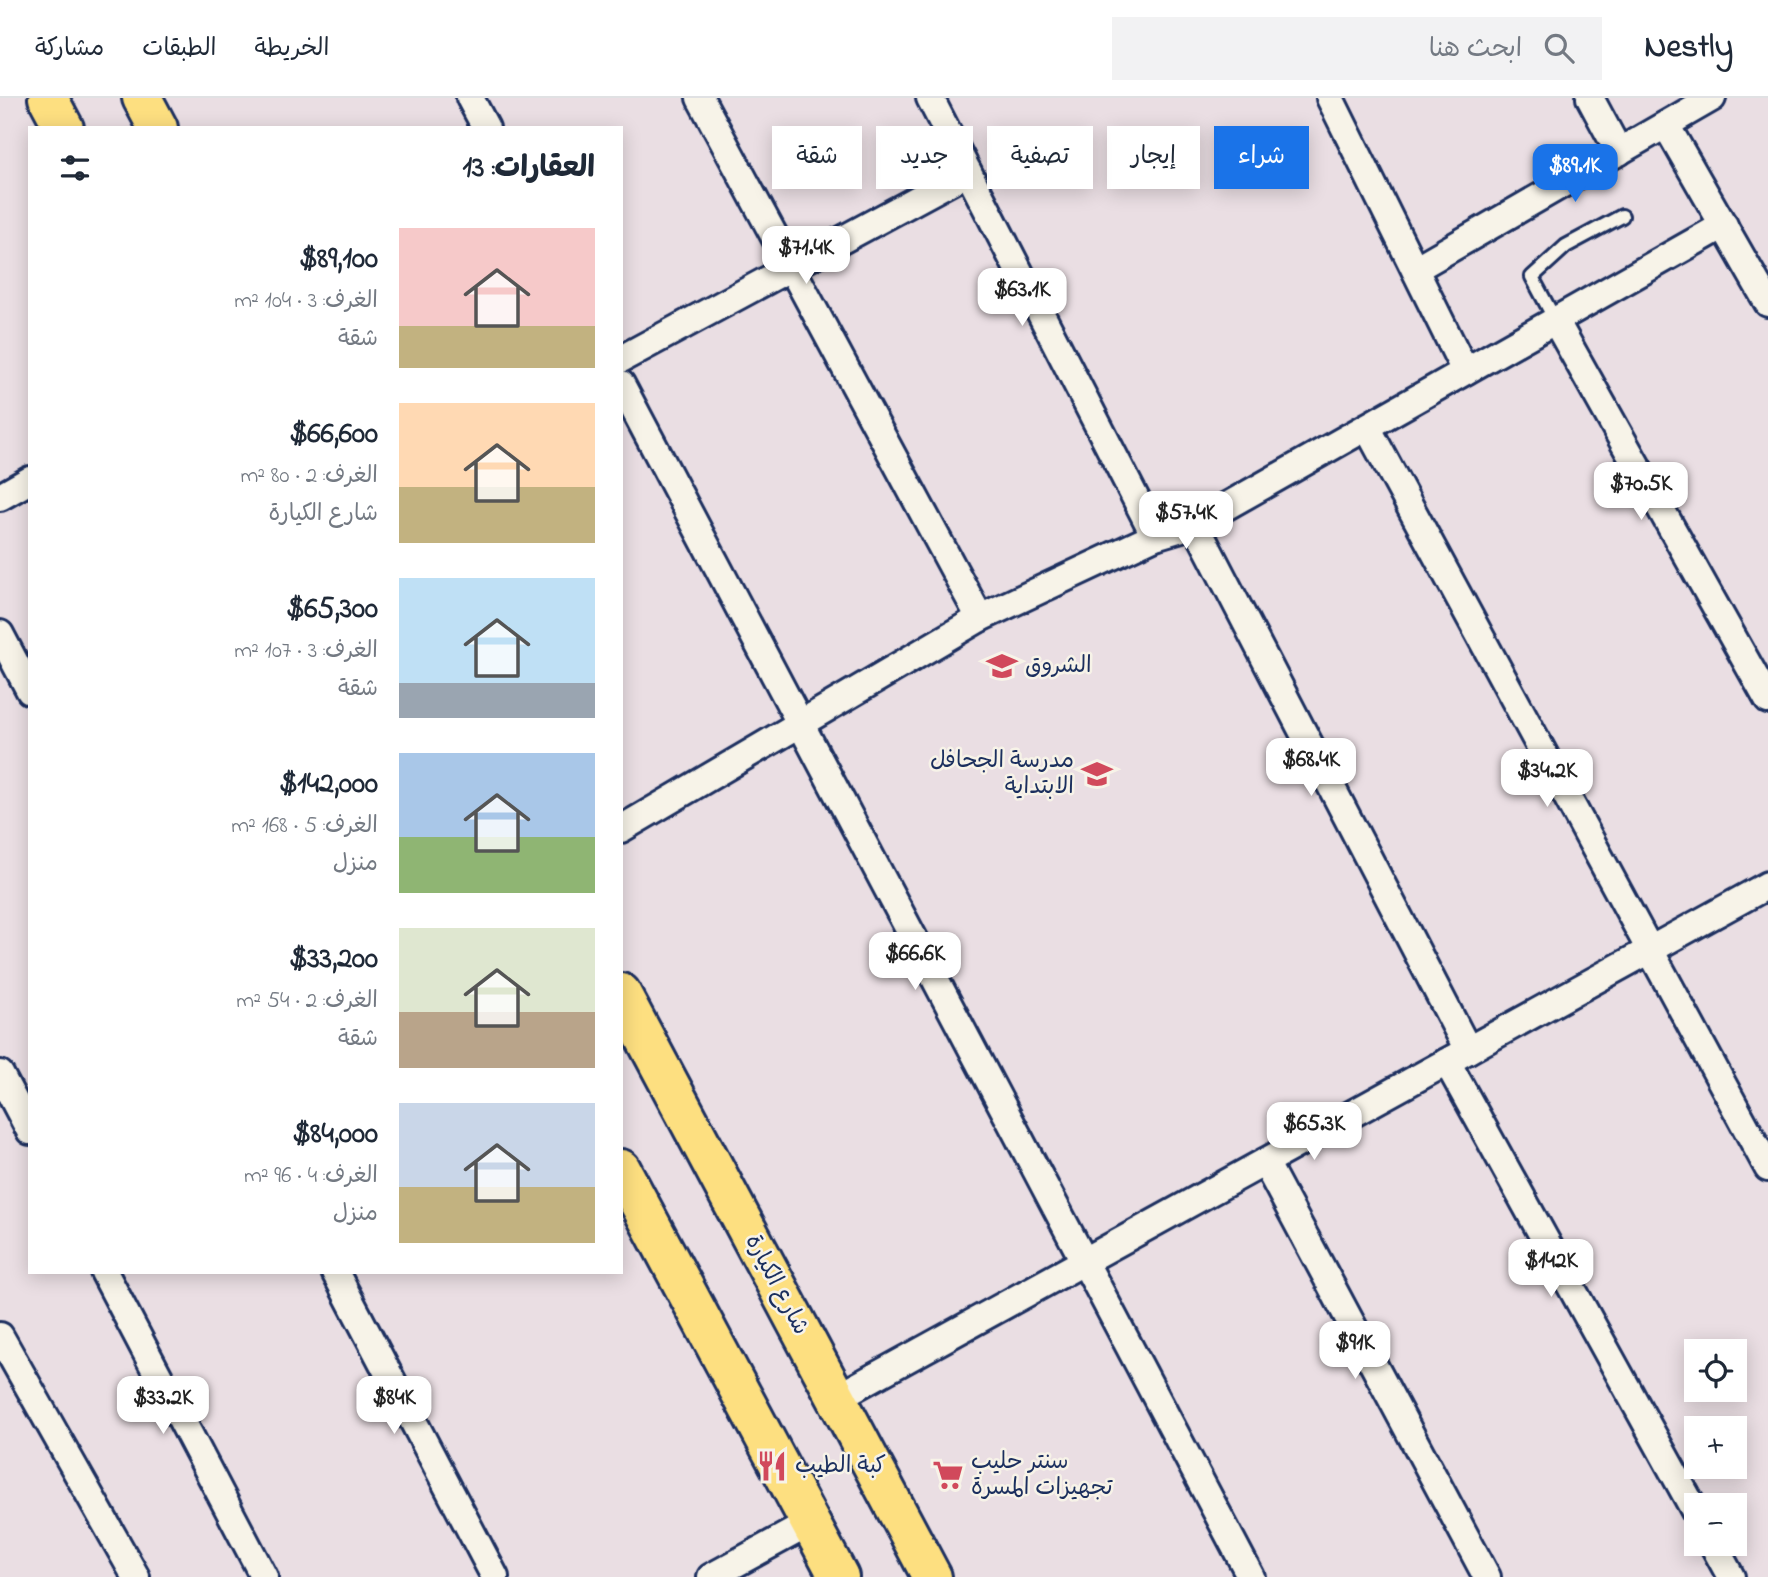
<!DOCTYPE html>
<html lang="ar">
<head>
<meta charset="utf-8">
<style>
  body { margin:0; font-family:"Indie Flower","Playpen Sans Arabic",sans-serif; background:#f2f2f3; color:#1f2937; direction:rtl; height:100vh; display:flex; flex-direction:column; font-size:26px; white-space:nowrap }
  * { box-sizing:border-box; margin:0 }
  p { font-size:23px; color:#747a83 }
  .icon { flex:none; width:38px; height:38px; fill:none; stroke:currentColor; stroke-width:2; stroke-linecap:round; stroke-linejoin:round }
  .map { position:relative; flex:1; overflow:hidden; direction:ltr }
  .details { position:absolute; left:28px; top:28px; width:595px; height:1148px; display:flex; flex-direction:column; background:#fff; border-radius:0px; box-shadow:0 4px 18px #0003; direction:rtl }
  .details>* { flex:none }
  .top-card { position:absolute; left:644px; top:28px; width:665px; height:63px; direction:rtl; display:flex; gap:14px }
  .buttons { position:absolute; left:1684px; top:1241px; display:grid; gap:14px }
  .buttons a { display:grid; place-items:center; width:63px; height:63px; border-radius:0px; background:#fff; box-shadow:0 4px 18px #0003; font-size:35px }
  .price { position:absolute; translate:-50% -60px; padding:0 16px; border-radius:14px; background:#fff; color:#222; font-size:23px; line-height:46px; filter:drop-shadow(0 2px 4px #0008) }
  .price::after { content:''; position:absolute; left:50%; top:42px; width:21px; height:16px; margin-left:-10px; background:inherit; clip-path:polygon(0 0,100% 0,50% 100%) }
  .price.on { background:#1a73e8; color:#fff }
  ul { padding:0; list-style:none }
  li { display:flex; align-items:center; gap:21px; height:175px; padding:0 28px }
  li span { display:grid; place-items:center; flex:none; width:196px; height:140px; border-radius:0px; color:#555 }
  li>.icon { margin-inline-start:auto }
  span .icon { width:84px; height:84px; fill:#fffc; stroke-width:1 }
  li b { font-size:30px }
  h2 { display:flex; justify-content:space-between; align-items:center; height:84px; padding:0 28px; font-size:30px }
  .pill { padding:0 24px; border-radius:0px; background:#fff; box-shadow:0 4px 18px #0003; font-size:24px; line-height:63px }
  .pill.on { background:#1a73e8; color:#fff }
  header { display:flex; align-items:center; gap:42px; box-sizing:border-box; height:98px; padding:0 35px; background:#fff; border-bottom:2px solid #e0e1e3 }
  header strong { font-size:33px }
  nav { display:flex; gap:38px; margin-inline-start:auto; font-size:24px }
  .search { width:490px; height:63px; background:#f2f2f3; display:flex; align-items:center; gap:18px; box-sizing:border-box; padding:0 24px; border-radius:0px; color:#747a83; font-size:26px }
  .map>svg:first-child { display:block }
  .lines { fill:none; stroke-linecap:round; stroke-linejoin:round }
  .lane-casing { stroke:#1b2f5e; stroke-width:18 }
  .street-casing { stroke:#1b2f5e; stroke-width:32 }
  .primary-casing { stroke:#1b2f5e; stroke-width:44 }
  .lane { stroke:#f7f3e8; stroke-width:12 }
  .street { stroke:#f7f3e8; stroke-width:26 }
  .primary { stroke:#fddf80; stroke-width:38 }
  .labels { text-anchor:middle; dominant-baseline:central; stroke-width:5; stroke-linejoin:round; paint-order:stroke }
  .poi-label { font-size:23px; fill:#1b2f5e; stroke:#f7f3e8; text-anchor:start }
  .street-label { font-size:23px; fill:#1b2f5e; stroke:#f7f3e8 }
</style>
</head>
<body>
<header>
<strong>Nestly</strong>
<div class="search"><svg class="icon" aria-label="search" viewBox="0 0 24 24"><circle cx="10" cy="10" r="6"/><path d="M15 15l6 6"/></svg>ابحث هنا</div>
<nav><a>الخريطة</a><a>الطبقات</a><a>مشاركة</a></nav>
</header>
<div class="map">
<svg width="1768" height="1479" viewBox="0 0 1768 1479">
  <rect width="100%" height="100%" fill="#eadee3"/>
  <filter id="ink" filterUnits="userSpaceOnUse"><feTurbulence type="fractalNoise" baseFrequency=".0143" numOctaves="2"/><feDisplacementMap in="SourceGraphic" scale="14" xChannelSelector="R" yChannelSelector="G"/><feConvolveMatrix kernelMatrix="1 2 1 2 8 2 1 2 1" color-interpolation-filters="sRGB"/></filter>
  <g filter="url(#ink)">
    <g class="lines">
      <g class="lane-casing">
        <path id="lane" d="M 1555,222 L 1532,179 L 1566,148 L 1622,118"/>
      </g>
      <g class="street-casing">
        <g id="street">
          <path d="M 470,0 L 486,30"/>
          <path d="M 700,0 L 980,520"/>
          <path d="M 930,0 L 1155,438"/>
          <path d="M 1330,0 L 1465,273"/>
          <path d="M 1590,0 L 1619,54"/>
          <path d="M 1666,27 L 1768,205"/>
          <path d="M 1415,171 L 1712,0"/>
          <path d="M 1555,222 L 1768,602"/>
          <path d="M 621,261 L 968,74"/>
          <path d="M 621,286 L 1251,1479"/>
          <path d="M 1367,329 L 1768,1070"/>
          <path d="M 0,399 L 30,382"/>
          <path d="M 1195,426 L 1468,952"/>
          <path d="M 0,536 L 30,593"/>
          <path d="M 621,731 L 980,520 L 1155,438 L 1195,426 L 1724,127"/>
          <path d="M 1447,964 L 1696,1415"/>
          <path d="M 0,976 L 30,1033"/>
          <path d="M 1265,1064 L 1487,1479"/>
          <path d="M 104,1174 L 264,1479"/>
          <path d="M 335,1174 L 495,1479"/>
          <path d="M 0,1238 L 136,1479"/>
          <path d="M 836,1300 L 1768,787"/>
          <path d="M 1713,1446 L 1731,1479"/>
          <path d="M 711,1479 L 810,1425"/>
        </g>
      </g>
      <g class="primary-casing">
        <g id="primary">
          <path d="M 48,0 L 64,30"/>
          <path d="M 142,0 L 158,30"/>
          <path d="M 621,895 L 932,1479"/>
          <path d="M 621,1071 L 839,1479"/>
        </g>
      </g>
      <use href="#lane" class="lane"/>
      <use href="#street" class="street"/>
      <use href="#primary" class="primary"/>
    </g>
  </g>
  <defs>
    <g id="school-bare" transform="scale(2.415)"><path d="M0-5L7-2L0 1L-7-2ZM-4 1L0 2.5L4 1V4Q0 6-4 4Z" fill="#d1495b" stroke="#f7f3e8" stroke-width="2.5" paint-order="stroke"/></g>
    <g id="restaurant-bare" transform="scale(2.415)"><path d="M-5-6h1v4h1v-4h1v4h1v-4h1v5L-1.5 .5V6h-2V.5L-5-1ZM5-6V6H3V1.5H1.5Q1.5-4 5-6Z" fill="#d1495b" stroke="#f7f3e8" stroke-width="2.5" paint-order="stroke"/></g>
    <g id="supermarket-bare" transform="scale(2.415)"><path d="M-6-5.5h2.5l.6 2H6L4.5 2H-2.5L-4.4-4H-6ZM-1.5 3.2a1.3 1.3 0 1 0 .1 0ZM3 3.2a1.3 1.3 0 1 0 .1 0Z" fill="#d1495b" stroke="#f7f3e8" stroke-width="2.5" paint-order="stroke"/></g>
  </defs>
  <g fill-rule="evenodd">
    <use href="#school-bare" x="1002" y="568"/>
    <use href="#school-bare" x="1097" y="676"/>
    <use href="#restaurant-bare" x="772" y="1368"/>
    <use href="#supermarket-bare" x="948" y="1377"/>
  </g>
  <g class="labels">
    <g class="poi-label">
      <text x="1025" y="568">الشروق</text>
      <text x="1074" y="663" text-anchor="end">مدرسة الجحافل<tspan x="1074" dy="26">الابتداية</tspan></text>
      <text x="971" y="1364">سنتر حليب<tspan x="971" dy="26">تجهيزات المسرة</tspan></text>
      <text x="795" y="1368">كبة الطيب</text>
    </g>
    <g class="street-label">
      <text transform="translate(776 1187) rotate(62)">شارع الكيارة</text>
    </g>
  </g>
</svg>
<div class="buttons">
<a><svg class="icon" aria-label="locate" viewBox="0 0 24 24"><circle cx="12" cy="12" r="6"/><path d="M12 2v4M12 18v4M2 12h4M18 12h4"/></svg></a>
<a>+</a>
<a>−</a>
</div>
<b class="price on" style="left:1575px;top:106px">$89.1K</b>
<b class="price" style="left:806px;top:188px">$71.4K</b>
<b class="price" style="left:1022px;top:230px">$63.1K</b>
<b class="price" style="left:1641px;top:424px">$70.5K</b>
<b class="price" style="left:1186px;top:453px">$57.4K</b>
<b class="price" style="left:1311px;top:700px">$68.4K</b>
<b class="price" style="left:1547px;top:711px">$34.2K</b>
<b class="price" style="left:915px;top:894px">$66.6K</b>
<b class="price" style="left:1314px;top:1064px">$65.3K</b>
<b class="price" style="left:1551px;top:1201px">$142K</b>
<b class="price" style="left:1355px;top:1283px">$91K</b>
<b class="price" style="left:163px;top:1338px">$33.2K</b>
<b class="price" style="left:394px;top:1338px">$84K</b>
<div class="top-card">
<a class="pill on">شراء</a>
<a class="pill">إيجار</a>
<a class="pill">تصفية</a>
<a class="pill">جديد</a>
<a class="pill">شقة</a>
</div>
<section class="details">
<h2>العقارات: 13<svg class="icon" aria-label="filters" viewBox="0 0 24 24"><path d="M4 7h16M4 17h16"/><circle cx="9" cy="7" r="2"/><circle cx="15" cy="17" r="2"/></svg></h2>
<ul>
<li><span style="background:linear-gradient(#f6c9c9 70%,#c2b280 0)"><svg class="icon" aria-label="home" viewBox="0 0 24 24"><path d="M3 11l9-7 9 7M6 9v11h12V9"/></svg></span><div><b>$89,100</b><p>الغرف: 3 · 104 m²</p><p>شقة</p></div></li>
<li><span style="background:linear-gradient(#ffd9b3 60%,#c2b280 0)"><svg class="icon" aria-label="home" viewBox="0 0 24 24"><path d="M3 11l9-7 9 7M6 9v11h12V9"/></svg></span><div><b>$66,600</b><p>الغرف: 2 · 80 m²</p><p>شارع الكيارة</p></div></li>
<li><span style="background:linear-gradient(#bfe0f5 75%,#9aa5b1 0)"><svg class="icon" aria-label="home" viewBox="0 0 24 24"><path d="M3 11l9-7 9 7M6 9v11h12V9"/></svg></span><div><b>$65,300</b><p>الغرف: 3 · 107 m²</p><p>شقة</p></div></li>
<li><span style="background:linear-gradient(#a9c7e8 60%,#8fb573 0)"><svg class="icon" aria-label="home" viewBox="0 0 24 24"><path d="M3 11l9-7 9 7M6 9v11h12V9"/></svg></span><div><b>$142,000</b><p>الغرف: 5 · 168 m²</p><p>منزل</p></div></li>
<li><span style="background:linear-gradient(#dfe7d0 60%,#b9a48a 0)"><svg class="icon" aria-label="home" viewBox="0 0 24 24"><path d="M3 11l9-7 9 7M6 9v11h12V9"/></svg></span><div><b>$33,200</b><p>الغرف: 2 · 54 m²</p><p>شقة</p></div></li>
<li><span style="background:linear-gradient(#c9d6e8 60%,#c2b280 0)"><svg class="icon" aria-label="home" viewBox="0 0 24 24"><path d="M3 11l9-7 9 7M6 9v11h12V9"/></svg></span><div><b>$84,000</b><p>الغرف: 4 · 96 m²</p><p>منزل</p></div></li>
</ul>
</section>
</div>
</body>
</html>
